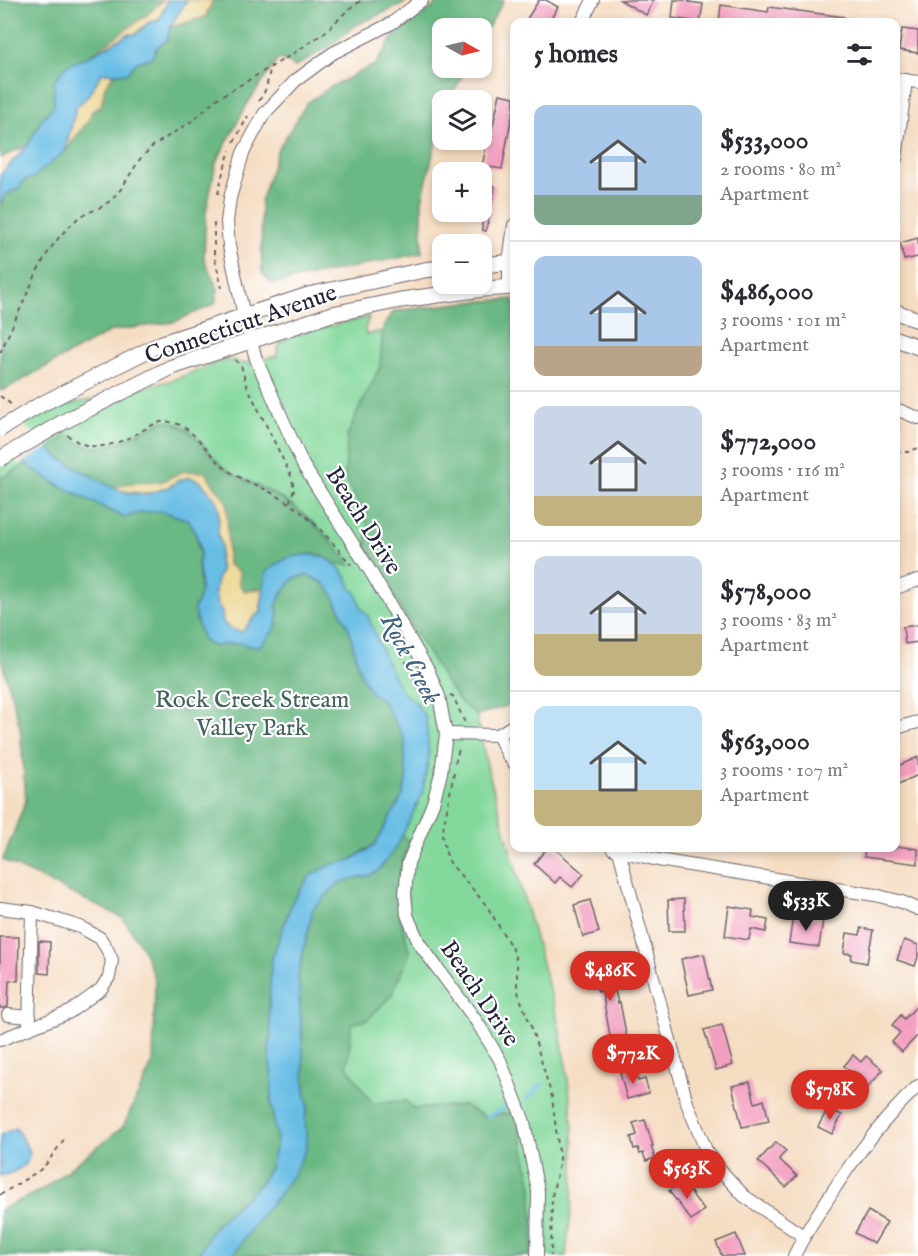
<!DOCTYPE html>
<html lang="en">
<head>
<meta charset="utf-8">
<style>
  body { margin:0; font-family:"IM FELL English",serif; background:#f2f2f3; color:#2b2b33; height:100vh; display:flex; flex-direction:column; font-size:22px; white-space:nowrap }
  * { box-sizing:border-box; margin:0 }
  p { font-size:20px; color:#7c7c81 }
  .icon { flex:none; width:33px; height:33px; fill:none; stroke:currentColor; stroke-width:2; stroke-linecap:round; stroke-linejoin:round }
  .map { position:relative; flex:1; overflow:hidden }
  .side { position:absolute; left:510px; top:18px; width:390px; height:834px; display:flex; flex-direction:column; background:#fff; border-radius:12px; box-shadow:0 3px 9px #0003 }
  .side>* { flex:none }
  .needle { width:39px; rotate:98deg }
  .buttons { position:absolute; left:432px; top:18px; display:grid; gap:12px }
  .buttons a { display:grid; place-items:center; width:60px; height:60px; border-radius:12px; background:#fff; box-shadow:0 3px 9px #0003; font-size:30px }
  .price { position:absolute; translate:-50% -51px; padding:0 14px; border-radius:21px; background:#d93025; color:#fff; font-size:20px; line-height:39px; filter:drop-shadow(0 2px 3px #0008) }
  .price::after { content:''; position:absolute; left:50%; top:36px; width:18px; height:14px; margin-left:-9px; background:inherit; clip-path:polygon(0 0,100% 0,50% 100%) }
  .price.on { background:#222; color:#fff }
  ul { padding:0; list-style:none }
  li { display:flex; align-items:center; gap:18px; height:150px; padding:0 24px }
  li+li { border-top:2px solid #e1e1e2 }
  li span { display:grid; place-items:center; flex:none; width:168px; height:120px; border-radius:12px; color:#555 }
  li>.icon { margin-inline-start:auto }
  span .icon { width:72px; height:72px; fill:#fffc; stroke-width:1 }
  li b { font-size:26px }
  h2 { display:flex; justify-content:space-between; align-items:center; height:72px; padding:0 24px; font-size:26px }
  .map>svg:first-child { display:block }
  .green { fill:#83d89b; stroke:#527d6b; stroke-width:1.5 }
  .forest { fill:#6ab883; stroke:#466d5f; stroke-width:1.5 }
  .sand { fill:#eeda9e; stroke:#887e6c; stroke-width:1.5 }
  .water { fill:#68bde5; stroke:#457090; stroke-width:1.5 }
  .pier { fill:#f5ddc2 }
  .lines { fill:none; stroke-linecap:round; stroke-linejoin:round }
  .stream { stroke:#68bde5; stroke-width:4 }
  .building { fill:#f39ebf }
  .minor-casing { stroke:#6c636a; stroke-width:14 }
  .major-casing { stroke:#6c636a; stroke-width:17 }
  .path { stroke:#6c636a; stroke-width:2; stroke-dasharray:4.5 4.5; stroke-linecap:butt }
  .minor { stroke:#fff; stroke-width:12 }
  .major { stroke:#fff; stroke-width:15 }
  .major-bridge-casing { stroke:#6c636a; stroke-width:17; stroke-linecap:butt }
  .major-bridge { stroke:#fff; stroke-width:15 }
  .labels { text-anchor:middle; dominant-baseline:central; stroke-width:4.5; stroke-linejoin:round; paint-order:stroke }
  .street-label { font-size:24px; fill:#22223b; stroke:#fff }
  .park-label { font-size:24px; fill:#44625d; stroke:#fff }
  .water-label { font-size:26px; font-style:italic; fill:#3e607f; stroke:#fff }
</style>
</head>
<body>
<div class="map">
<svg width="918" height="1256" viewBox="0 0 918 1256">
  <rect width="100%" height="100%" fill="#fff"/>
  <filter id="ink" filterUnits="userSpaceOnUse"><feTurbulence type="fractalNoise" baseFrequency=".0167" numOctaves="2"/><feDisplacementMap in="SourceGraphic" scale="12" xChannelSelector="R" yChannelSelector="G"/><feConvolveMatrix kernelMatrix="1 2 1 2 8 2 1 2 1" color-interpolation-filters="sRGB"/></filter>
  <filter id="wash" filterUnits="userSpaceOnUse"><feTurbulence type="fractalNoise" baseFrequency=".008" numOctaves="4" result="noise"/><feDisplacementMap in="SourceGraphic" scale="24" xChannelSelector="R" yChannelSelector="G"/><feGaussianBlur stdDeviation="1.35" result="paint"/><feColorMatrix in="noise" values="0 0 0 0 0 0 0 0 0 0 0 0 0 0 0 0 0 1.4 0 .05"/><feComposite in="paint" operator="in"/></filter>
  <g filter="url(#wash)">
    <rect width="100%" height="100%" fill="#f5ddc2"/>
    <path class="green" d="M 369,317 L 365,329 L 366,335 L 424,321 L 475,709 L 488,770 L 557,1017 C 567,1065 574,1114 574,1164 C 574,1195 569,1225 566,1256 L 25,1256 L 143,1124 L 184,1002 L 0,552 L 0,421 L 170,381 L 221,361 L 235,360 L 241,364 L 277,356 C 277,351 278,346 281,343 C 292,332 352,321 369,317 Z"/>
    <g class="forest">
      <path d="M 0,0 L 163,0 L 147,15 L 87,57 L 66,66 L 54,81 L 54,106 L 42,119 L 28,145 L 0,158 Z"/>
      <path d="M 213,0 L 407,0 L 403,4 L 356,25 L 332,45 L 295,67 L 279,58 L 247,104 L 216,163 L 206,212 L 204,259 L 218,289 L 215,304 L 174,322 L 111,331 L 2,391 L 0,390 L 0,203 L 8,193 L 17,189 L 24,180 L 33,177 L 65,151 L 88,121 L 92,111 L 101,106 L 105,86 L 115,73 L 127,73 L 137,62 L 151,57 L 157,47 L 167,40 L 170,27 L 205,17 Z"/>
      <path d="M 442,0 L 504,0 L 482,38 L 482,28 L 442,28 L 442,68 L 466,68 L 450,100 L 442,100 L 442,116 L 422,201 L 422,253 L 272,284 L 262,273 L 261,200 L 278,149 L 307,103 L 331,87 L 376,64 L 394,36 Z"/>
      <path d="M 514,299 L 514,704 L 477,715 L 460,702 L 445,681 L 391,592 L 366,542 L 369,527 L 345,476 L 347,437 L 355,417 L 380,367 L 383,327 L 394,311 L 468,302 Z"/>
      <path d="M 166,421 C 194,424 207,455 227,470 C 241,480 257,485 272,493 C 304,510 329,537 351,565 L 335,564 L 322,556 L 313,554 L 291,557 L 266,572 L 264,588 L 245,591 L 239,584 L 228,565 L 227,501 L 213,484 L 206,472 L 184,471 L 161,482 L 130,483 L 113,488 L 61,459 L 49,449 L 67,435 C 72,439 78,443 84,445 C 102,451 124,441 140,432 C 149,428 156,422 166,421 Z"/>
      <path d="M 27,464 L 55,483 L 123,517 L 144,512 L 161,511 L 189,520 L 195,529 L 200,555 L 198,563 L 201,596 L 197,604 L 203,640 L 213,646 L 239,643 L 252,647 L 278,611 L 276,607 L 281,594 L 294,578 L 308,575 L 324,583 L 332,592 L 349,629 L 360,672 L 370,692 L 382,699 L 405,739 L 405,766 L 407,777 L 403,795 L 374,846 L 365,850 L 349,861 L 333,864 L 311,875 L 293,900 L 271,961 L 269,1011 L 271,1037 L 269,1048 L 272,1082 L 271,1102 L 277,1140 L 270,1168 L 260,1184 L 215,1226 L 198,1256 L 0,1256 L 0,1210 L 43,1189 L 123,1127 L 153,1062 L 155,981 L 143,949 L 123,918 L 3,860 L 26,800 L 20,727 L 0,655 L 0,479 Z"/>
      <path d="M 402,835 L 409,840 L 398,878 L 401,921 L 410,953 L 391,996 L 367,1020 L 351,1024 L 351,1036 L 347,1066 L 372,1103 L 406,1101 L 414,1109 L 463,1105 L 486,1117 L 516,1111 L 532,1187 L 533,1233 L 530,1256 L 232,1256 L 258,1219 L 277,1197 L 307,1147 L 305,1119 L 308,1105 L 305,1092 L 298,974 L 313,909 L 339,883 L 355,878 L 368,876 L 397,846 Z"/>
    </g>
    <g class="sand">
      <path d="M 163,0 L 168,0 L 159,20 L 148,23 L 135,34 L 87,57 L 147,15 Z"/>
      <path d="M 187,0 L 213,0 L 205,17 L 170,27 Z"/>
      <path d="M 102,73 L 115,73 L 105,86 L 101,106 L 92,111 L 88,121 L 65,151 L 76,107 L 87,97 Z"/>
      <path d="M 184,471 L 206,472 L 213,484 L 227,501 L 228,565 L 239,571 L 239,584 L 245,591 L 264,588 L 261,606 L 261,613 L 242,632 L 231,629 L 223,623 C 222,613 220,613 217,604 C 213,595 215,579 221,571 L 219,561 L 221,546 L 218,534 L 219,509 L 177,481 C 159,497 135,495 113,488 L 130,483 L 161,482 Z"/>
    </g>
    <g class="water">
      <path d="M 168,0 L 187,0 L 170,27 L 167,40 L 157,47 L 152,57 L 137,62 L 127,73 L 102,73 L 87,97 L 76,107 L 65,151 L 33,178 L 24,180 L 18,189 L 8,193 L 0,203 L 0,175 L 28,145 L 42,119 L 54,106 L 54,81 L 66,66 L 87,57 L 129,34 L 136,34 L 148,23 L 159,20 Z"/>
      <path d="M 0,411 L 61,459 L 113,488 L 126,492 L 145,495 L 171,486 L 177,481 L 189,477 L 200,481 L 216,500 L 219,509 L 218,534 L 221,546 L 219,561 L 221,571 C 215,581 214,594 217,605 C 223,609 222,617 223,623 L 231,629 L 242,632 L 256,615 L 261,613 L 261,606 L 266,572 C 273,567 282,559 291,557 C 296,556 311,554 315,555 C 333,557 347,573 352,590 L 356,592 L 361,608 L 368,616 L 386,661 L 402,692 L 415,702 L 426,718 L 429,757 L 422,795 L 397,846 L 378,871 L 368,876 L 355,878 L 339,883 L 313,909 L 298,974 L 305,1092 L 308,1105 L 305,1119 L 307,1147 L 293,1175 L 277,1197 L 258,1219 L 232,1256 L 198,1256 L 215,1226 L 260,1184 L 270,1168 L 277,1140 L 271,1102 L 272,1082 L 269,1048 L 271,1037 L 269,1012 L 271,961 L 293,900 L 311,875 L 333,864 L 349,861 L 374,846 L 403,795 L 407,777 L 405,766 L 405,739 L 382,700 L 370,692 L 360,672 L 349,629 L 332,593 L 324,583 L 308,575 L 294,578 L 281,594 L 276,607 L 278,611 L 276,628 L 260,646 L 252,647 L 239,643 L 213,646 L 203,640 L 195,615 L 194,608 C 204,596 200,580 199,566 C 198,557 199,566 200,557 C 201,545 195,530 189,520 L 161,511 L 144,512 L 123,517 L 55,483 L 0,447 Z"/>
      <path d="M 16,1128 C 20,1135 28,1146 29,1154 C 30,1167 10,1174 0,1176 L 0,1135 Z"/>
    </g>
    <path class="pier" d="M 3,409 L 50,446 L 20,464 L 0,450 L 0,411 Z"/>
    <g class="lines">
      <g class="stream">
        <path d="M 527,1099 L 542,1084"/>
        <path d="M 488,1116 L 511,1105"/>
      </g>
    </g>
    <g id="blocks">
      <g class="building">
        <path d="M 539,0 L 546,0 L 558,7 L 549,22 L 525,22 Z"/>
        <path d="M 620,0 L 654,0 L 646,15 Z"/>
        <path d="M 674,0 L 689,0 L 689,2 L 703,4 L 700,22 L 672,18 Z"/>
        <path d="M 721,5 L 768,12 L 769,7 L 844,17 L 843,22 L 719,22 Z"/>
        <path d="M 902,29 L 918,31 L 918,53 L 899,50 Z"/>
        <path d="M 500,94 L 514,97 L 514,109 L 510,125 L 502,169 L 482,166 L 488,138 L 490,138 Z"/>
        <path d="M 482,183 L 495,186 L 486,231 L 482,230 Z"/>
        <path d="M 918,238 L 918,257 L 904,260 L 900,243 Z"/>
        <path d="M 918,625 L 918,642 L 905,644 L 903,627 Z"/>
        <path d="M 918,757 L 918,775 L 896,785 L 896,767 Z"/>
        <path d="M 896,846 L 918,849 L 918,864 L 864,857 L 865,848 L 896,848 Z"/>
        <path d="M 547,848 L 554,848 L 584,874 L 572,887 L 560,877 L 555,883 L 534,864 Z"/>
        <path d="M 684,899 L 685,931 L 669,931 L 668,900 Z"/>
        <path d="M 590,900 L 599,932 L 583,937 L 574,905 Z"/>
        <path d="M 729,906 L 753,910 L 752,917 L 768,920 L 766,932 L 751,929 L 749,940 L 725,936 Z"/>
        <path d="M 793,916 L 823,920 L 819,947 L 789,943 Z"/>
        <path d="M 861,928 L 873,930 L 867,963 L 851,960 L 852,954 L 844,953 L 847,933 L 860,935 Z"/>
        <path d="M 0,937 L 19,937 L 18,981 L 9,980 L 8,1007 L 4,1008 L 0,1008 Z"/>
        <path d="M 904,940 L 918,945 L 918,957 L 915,966 L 897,960 Z"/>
        <path d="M 39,941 L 50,942 L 49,974 L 39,973 Z"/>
        <path d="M 704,954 L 712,990 L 689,995 L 681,959 Z"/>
        <path d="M 607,957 L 618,1003 L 620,1002 L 628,1044 L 612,1047 L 602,991 L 598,992 L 590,962 Z"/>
        <path d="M 918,1005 L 918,1035 L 902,1052 L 892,1042 L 900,1033 L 892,1025 L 901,1015 L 904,1019 Z"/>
        <path d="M 722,1025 L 733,1065 L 716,1070 L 704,1030 Z"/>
        <path d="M 853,1055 L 861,1062 L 866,1056 L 883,1070 L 868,1087 L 844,1066 Z"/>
        <path d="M 635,1069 L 638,1081 L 645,1079 L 649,1093 L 627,1099 L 620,1073 Z"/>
        <path d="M 750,1082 L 755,1103 L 764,1100 L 769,1121 L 742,1127 L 732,1086 Z"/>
        <path d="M 828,1108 L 842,1115 L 832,1134 L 818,1127 Z"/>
        <path d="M 645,1120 L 653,1146 L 651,1146 L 655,1158 L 646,1161 L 643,1153 L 640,1154 L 638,1148 L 634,1149 L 631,1137 L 637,1135 L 633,1123 Z"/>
        <path d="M 776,1142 L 786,1151 L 779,1159 L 797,1176 L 786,1187 L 758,1161 Z"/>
        <path d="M 682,1181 L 704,1210 L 691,1220 L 669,1191 Z"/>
        <path d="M 868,1211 L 887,1222 L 874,1244 L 855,1233 Z"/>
        <path d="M 736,1234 L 745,1256 L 722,1256 L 716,1242 Z"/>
      </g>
    </g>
  </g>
  <g filter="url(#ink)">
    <use href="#blocks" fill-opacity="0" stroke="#6c636a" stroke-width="1.5"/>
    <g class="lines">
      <g class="minor-casing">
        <g id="minor">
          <path d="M 422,0 L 392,23 L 333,53 L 295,81 L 264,114 L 243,153 L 230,198 L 227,222 L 229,246 L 244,316 L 256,359 L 303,465 L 372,574 L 429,672 L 439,696 L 446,734 L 441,773 L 433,803 L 408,863 L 405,894 L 407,915 L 419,943 L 477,1022 L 500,1060 L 524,1122 L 538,1191 L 537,1256"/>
          <path d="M 582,22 L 593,0"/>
          <path d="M 896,79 L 918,82"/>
          <path d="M 896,159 L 906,80"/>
          <path d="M 509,287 L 509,262 L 514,225"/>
          <path d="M 896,409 L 918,418"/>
          <path d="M 896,588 L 918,580"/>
          <path d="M 896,728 L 918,722"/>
          <path d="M 446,734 L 498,735 L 508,755 L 514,763"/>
          <path d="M 498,735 L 514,725"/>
          <path d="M 612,848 L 619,851 L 687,1103 L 706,1150 L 724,1174 L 744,1196 L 803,1236"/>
          <path d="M 619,851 L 658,860 L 875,895 L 902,902 L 918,909"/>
          <path d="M 0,908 L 32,912 L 80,927 L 100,938 L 107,949 L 112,960 L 109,977 L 101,989 L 70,1012 L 0,1040"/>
          <path d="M 8,1015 L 30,1017"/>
          <path d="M 29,1028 L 32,912"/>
          <path d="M 794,1256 C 804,1235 816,1216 829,1197 C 855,1156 883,1119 918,1086"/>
        </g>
      </g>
      <g class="major-casing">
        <g id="major">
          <path d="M 482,265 L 514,262"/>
          <path d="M 896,312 L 918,320"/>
          <path d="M 896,339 L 918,347"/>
          <path d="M 38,406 L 162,343 L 308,295 L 424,270 L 442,268"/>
          <path d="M 65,421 L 172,367 L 332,314 L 401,300 L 483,289 L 514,287"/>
        </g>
      </g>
      <g class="path">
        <path d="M 259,101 L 266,89 L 271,65"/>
        <path d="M 234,142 L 248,116"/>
        <path d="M 218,194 L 222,176 L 230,150"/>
        <path d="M 214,223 L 214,255 L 222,288"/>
        <path d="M 0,353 L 38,270 L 50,249 L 61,235 L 79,217 L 101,207 L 110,201 L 121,189 L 140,159 L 153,146 L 195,119 L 215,100 L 291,55 L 324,33 L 349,9 L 362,0"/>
        <path d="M 235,360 L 241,365 L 246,384 L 292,478 L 294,490 L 289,503"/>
        <path d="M 0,396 L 12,405"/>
        <path d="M 67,435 C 72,438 77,442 83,444 C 101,451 124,441 140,432 C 149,427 158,420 170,422 C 193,425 208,455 225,468 C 240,480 258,485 274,494 C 305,511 329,537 351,565"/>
        <path d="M 896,452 L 908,452 L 918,448"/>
        <path d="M 394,637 L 399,652 L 410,668 L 423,695 L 427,697"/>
        <path d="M 450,695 L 453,696 L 465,723"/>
        <path d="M 455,763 L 460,746"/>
        <path d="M 454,772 L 442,835 L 446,853 L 450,863 L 487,906 L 514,952 L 517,966 L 517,985 L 519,996 L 531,1026 L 552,1097 L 559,1153 L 559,1164 L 552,1196 L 551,1256"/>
        <path d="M 0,1195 L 40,1170 L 47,1163 L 65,1138"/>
      </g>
      <use href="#minor" class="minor"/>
      <use href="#major" class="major"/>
      <g class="major-bridge-casing">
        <g id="major-bridge">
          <path d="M 0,429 L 38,406"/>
          <path d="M 0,459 L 65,421"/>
        </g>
      </g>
      <use href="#major-bridge" class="major-bridge"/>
    </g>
  </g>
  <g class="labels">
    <g class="street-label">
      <text transform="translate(241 325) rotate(-19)">Connecticut Avenue</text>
      <text transform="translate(363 521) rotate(58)">Beach Drive</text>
      <text transform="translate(479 994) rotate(56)">Beach Drive</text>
    </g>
    <g class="park-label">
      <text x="252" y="700">Rock Creek Stream<tspan x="252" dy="28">Valley Park</tspan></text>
    </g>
    <g class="water-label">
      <text transform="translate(410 659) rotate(62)">Rock Creek</text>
    </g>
  </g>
</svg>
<div class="buttons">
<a><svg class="needle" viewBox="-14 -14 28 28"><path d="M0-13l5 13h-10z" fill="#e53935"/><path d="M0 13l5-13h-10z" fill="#7c7c81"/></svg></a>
<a><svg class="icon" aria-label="layers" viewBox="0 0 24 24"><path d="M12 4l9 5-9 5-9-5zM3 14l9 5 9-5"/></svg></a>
<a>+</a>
<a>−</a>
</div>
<b class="price on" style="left:806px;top:932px">$533K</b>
<b class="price" style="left:610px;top:1002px">$486K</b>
<b class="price" style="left:633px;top:1085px">$772K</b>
<b class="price" style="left:830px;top:1121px">$578K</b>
<b class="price" style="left:687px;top:1200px">$563K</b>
<section class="side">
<h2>5 homes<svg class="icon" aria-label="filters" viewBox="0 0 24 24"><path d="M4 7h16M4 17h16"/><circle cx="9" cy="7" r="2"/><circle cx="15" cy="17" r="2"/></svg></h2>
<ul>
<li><span style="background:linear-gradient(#a9c7e8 75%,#7fa58c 0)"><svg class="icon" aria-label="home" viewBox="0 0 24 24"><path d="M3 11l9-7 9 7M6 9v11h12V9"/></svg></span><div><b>$533,000</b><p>2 rooms · 80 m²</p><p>Apartment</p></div></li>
<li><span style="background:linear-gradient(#a9c7e8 75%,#b9a48a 0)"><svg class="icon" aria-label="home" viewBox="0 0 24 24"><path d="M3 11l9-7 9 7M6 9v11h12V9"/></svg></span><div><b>$486,000</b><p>3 rooms · 101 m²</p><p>Apartment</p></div></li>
<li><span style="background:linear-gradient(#c9d6e8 75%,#c2b280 0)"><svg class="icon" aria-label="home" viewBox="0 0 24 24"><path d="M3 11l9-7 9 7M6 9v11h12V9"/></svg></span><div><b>$772,000</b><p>3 rooms · 116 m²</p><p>Apartment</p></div></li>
<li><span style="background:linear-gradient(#c9d6e8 65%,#c2b280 0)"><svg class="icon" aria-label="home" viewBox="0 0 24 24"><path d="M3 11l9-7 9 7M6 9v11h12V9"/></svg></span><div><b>$578,000</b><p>3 rooms · 83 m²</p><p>Apartment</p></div></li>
<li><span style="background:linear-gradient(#bfe0f5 70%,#c2b280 0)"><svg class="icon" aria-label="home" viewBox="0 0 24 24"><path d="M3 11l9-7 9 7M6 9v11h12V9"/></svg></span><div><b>$563,000</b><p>3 rooms · 107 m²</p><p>Apartment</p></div></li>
</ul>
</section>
</div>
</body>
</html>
